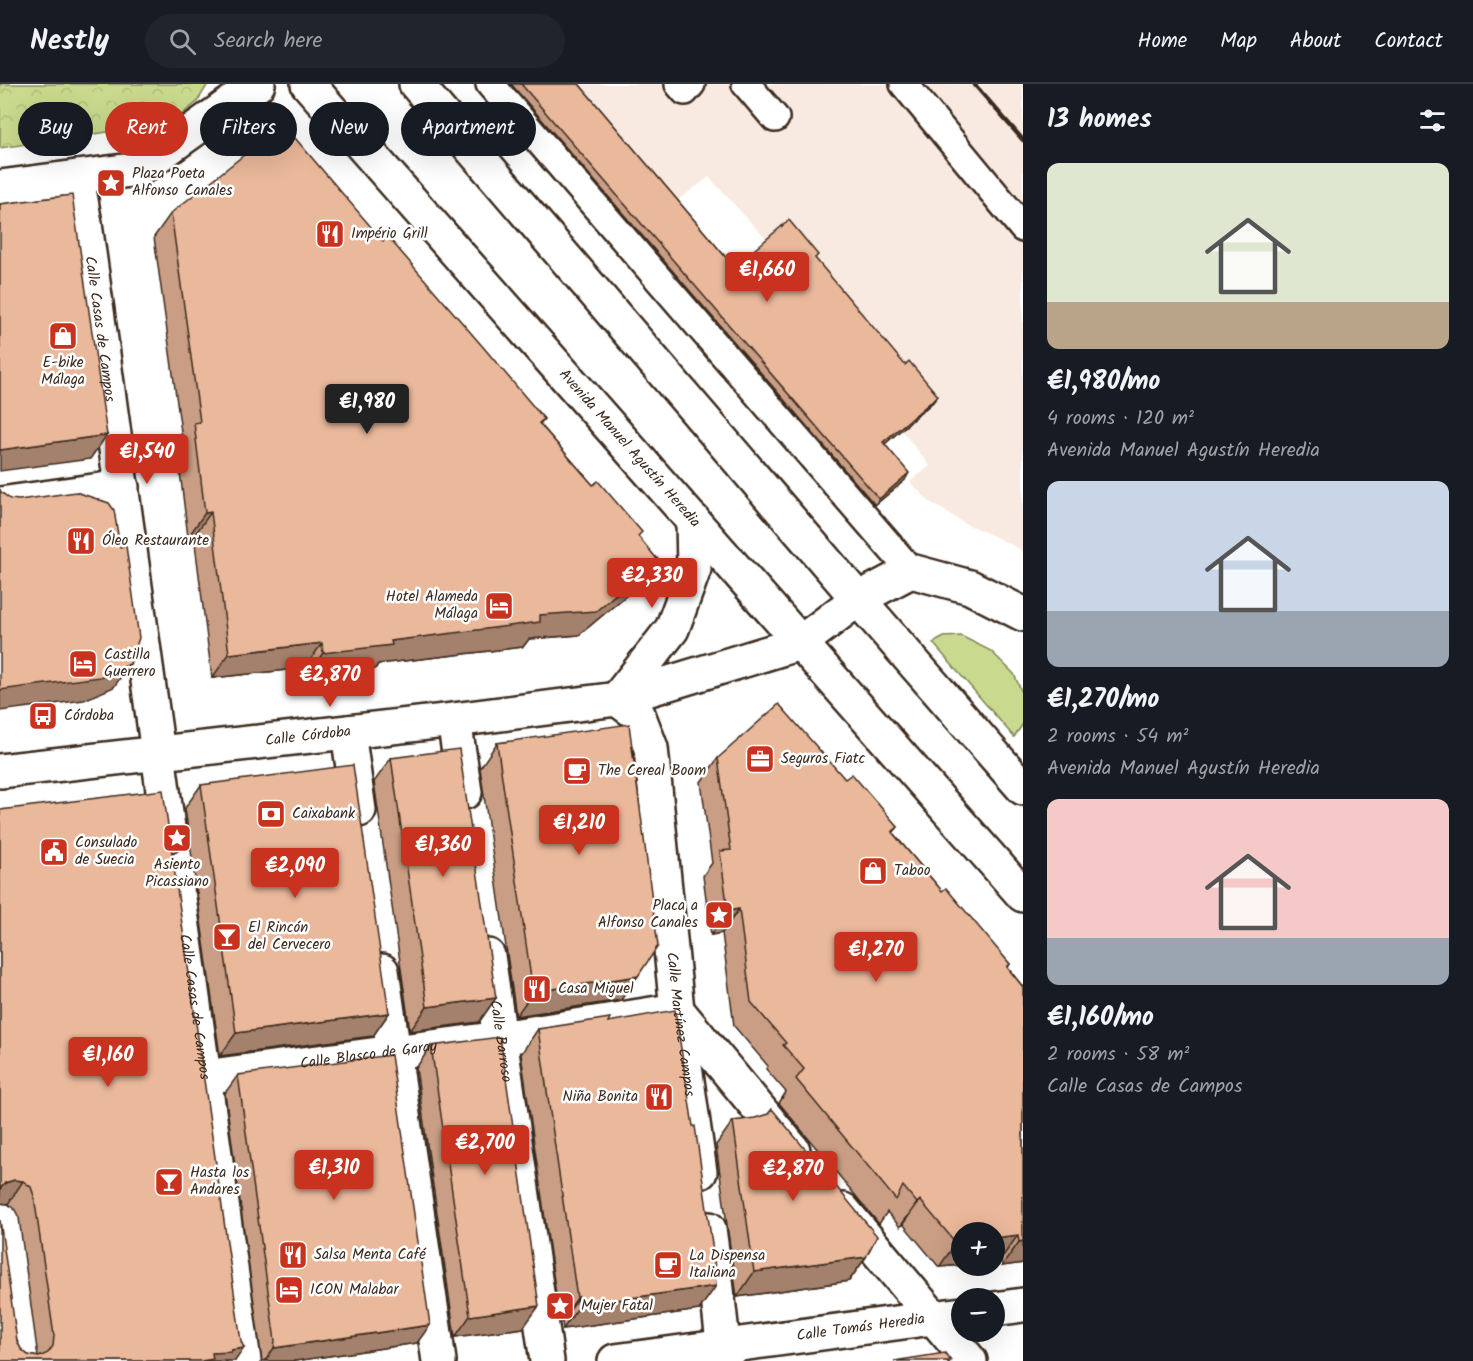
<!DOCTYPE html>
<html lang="en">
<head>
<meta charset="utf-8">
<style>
  body { margin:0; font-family:Kalam,sans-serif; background:#20242c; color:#f1f3f6; height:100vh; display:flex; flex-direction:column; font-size:22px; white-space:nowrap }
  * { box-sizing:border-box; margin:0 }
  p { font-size:20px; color:#9ea1a6 }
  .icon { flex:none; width:33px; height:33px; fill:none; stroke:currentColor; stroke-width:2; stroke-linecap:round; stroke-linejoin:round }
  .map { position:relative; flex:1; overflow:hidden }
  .side { display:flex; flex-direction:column; background:#171b24; width:450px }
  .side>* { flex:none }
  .guide { position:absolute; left:18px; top:18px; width:570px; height:54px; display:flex; gap:12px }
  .tools { position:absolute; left:951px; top:1138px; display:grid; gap:12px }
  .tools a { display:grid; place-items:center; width:54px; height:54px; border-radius:50%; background:#171b24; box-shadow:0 6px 24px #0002; font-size:30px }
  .price { position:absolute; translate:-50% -51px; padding:0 14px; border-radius:6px; background:#c8321e; color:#fff; font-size:20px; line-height:39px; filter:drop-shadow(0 2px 3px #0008) }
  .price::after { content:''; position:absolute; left:50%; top:36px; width:18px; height:14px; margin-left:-9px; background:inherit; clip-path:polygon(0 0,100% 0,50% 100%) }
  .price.active { background:#222; color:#fff }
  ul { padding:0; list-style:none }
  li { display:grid; align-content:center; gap:12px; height:318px; padding:0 24px }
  li span { display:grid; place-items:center; height:186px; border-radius:12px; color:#555 }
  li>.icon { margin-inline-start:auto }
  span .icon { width:108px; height:108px; fill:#fffc; stroke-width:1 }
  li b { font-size:26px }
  h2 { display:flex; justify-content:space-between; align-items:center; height:72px; padding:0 24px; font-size:26px }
  .tag { padding:0 21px; border-radius:27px; background:#171b24; box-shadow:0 6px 24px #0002; font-size:21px; line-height:54px }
  .tag.active { background:#c8321e; color:#fff }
  header { display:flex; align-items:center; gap:36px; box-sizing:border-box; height:84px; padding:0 30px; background:#171b24; border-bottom:2px solid #363941 }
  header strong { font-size:28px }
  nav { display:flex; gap:33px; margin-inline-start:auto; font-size:21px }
  .search { width:420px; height:54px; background:#20242c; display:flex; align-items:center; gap:15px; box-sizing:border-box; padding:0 21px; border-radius:33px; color:#9ea1a6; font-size:22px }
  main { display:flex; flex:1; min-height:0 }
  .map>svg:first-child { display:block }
  .built { fill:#f9eae1 }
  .green { fill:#c9da8e; stroke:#828256; stroke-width:1.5 }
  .park { fill:url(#park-crowns); stroke:#828256; stroke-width:1.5 }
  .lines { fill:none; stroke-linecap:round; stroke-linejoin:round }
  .service-casing { stroke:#3b2a1e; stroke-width:32 }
  .pedestrian-casing { stroke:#3b2a1e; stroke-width:38 }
  .minor-casing { stroke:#3b2a1e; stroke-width:38 }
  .tertiary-casing { stroke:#3b2a1e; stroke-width:38 }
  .primary-casing { stroke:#3b2a1e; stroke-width:38 }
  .service { stroke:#fff; stroke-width:27 }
  .pedestrian { stroke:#fff; stroke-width:33 }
  .minor { stroke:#fff; stroke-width:33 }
  .tertiary { stroke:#fff; stroke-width:33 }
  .primary { stroke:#fff; stroke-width:33 }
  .rail { stroke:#3b2a1e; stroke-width:4.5 }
  .wall { fill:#c99e85; stroke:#3b2a1e; stroke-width:1.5 }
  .shaded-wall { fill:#a4816c; stroke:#3b2a1e; stroke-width:1.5 }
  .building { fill:#eab89b; stroke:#3b2a1e; stroke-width:1.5 }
  .labels { text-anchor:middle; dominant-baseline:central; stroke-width:5; stroke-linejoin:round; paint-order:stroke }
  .poi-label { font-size:15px; fill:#3b2a1e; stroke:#fff; text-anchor:start }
  .street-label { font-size:15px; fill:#3b2a1e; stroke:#fff }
</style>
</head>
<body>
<header>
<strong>Nestly</strong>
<div class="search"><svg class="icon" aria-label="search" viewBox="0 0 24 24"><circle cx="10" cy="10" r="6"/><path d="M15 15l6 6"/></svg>Search here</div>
<nav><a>Home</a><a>Map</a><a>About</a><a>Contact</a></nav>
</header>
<main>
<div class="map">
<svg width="1023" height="1277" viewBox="0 0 1023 1277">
  <defs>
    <pattern id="park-crowns" width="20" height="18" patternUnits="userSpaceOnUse" patternTransform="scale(1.5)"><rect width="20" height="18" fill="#c9da8e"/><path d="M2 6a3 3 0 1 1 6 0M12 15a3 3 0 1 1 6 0" fill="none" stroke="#aebb7a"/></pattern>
  </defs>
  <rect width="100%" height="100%" fill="#fff"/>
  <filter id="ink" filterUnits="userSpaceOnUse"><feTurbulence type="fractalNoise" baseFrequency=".0167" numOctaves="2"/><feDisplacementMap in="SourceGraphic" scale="12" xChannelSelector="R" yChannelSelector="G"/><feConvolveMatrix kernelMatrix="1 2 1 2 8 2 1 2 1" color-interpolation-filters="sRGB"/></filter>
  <g filter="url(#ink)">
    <path class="built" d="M 569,0 L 1023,0 L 1023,467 L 996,453 L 964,439 L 930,418 L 910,398 L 930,382 L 901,346 L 767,156 L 709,93 L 673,120 Z"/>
    <path class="green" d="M 961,552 L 991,567 L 1014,590 L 1023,611 L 1023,640 L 1014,653 L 933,559 L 944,553 Z"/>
    <path class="park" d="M 0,0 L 208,0 L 197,18 L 180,32 L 155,41 L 0,64 Z"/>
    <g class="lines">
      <g class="service-casing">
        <g id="service">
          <path d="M 490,0 L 911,487"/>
          <path d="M 679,0 L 685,7 L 691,0"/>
          <path d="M 746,0 L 775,34"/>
          <path d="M 904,0 L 1023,144"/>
        </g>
      </g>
      <g class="pedestrian-casing">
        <g id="pedestrian">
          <path d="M 77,93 L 85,140"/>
          <path d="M 0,103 L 139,85 L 258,0"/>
          <path d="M 0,420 L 122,403"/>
          <path d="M 348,648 L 359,726"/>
          <path d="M 158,669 L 169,751"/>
          <path id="s1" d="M 179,814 L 244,1277"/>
          <path d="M 382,887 L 439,1277"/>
          <path d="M 994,1225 L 1023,1221"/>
          <path id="s2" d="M 615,1277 L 962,1230"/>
        </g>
      </g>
      <g class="minor-casing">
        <g id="minor">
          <path id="s3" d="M 85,140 L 158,669"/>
          <path id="s4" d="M 693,436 L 694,485 L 672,545 L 617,615 L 638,630 L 651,664 L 677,926 L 700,1088"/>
          <path d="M 454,636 L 465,708"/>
          <path id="s5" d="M 488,872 L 547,1277"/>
          <path d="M 677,926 L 793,1066"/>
          <path id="s6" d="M 204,993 L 500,954 L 677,926"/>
          <path d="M 843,1126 L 970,1277"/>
          <path d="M 709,1145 L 716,1196 L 725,1277"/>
        </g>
      </g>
      <g class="tertiary-casing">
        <g id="tertiary">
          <path id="s7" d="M 0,687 L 454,636 L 617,615 L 800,559"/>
        </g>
      </g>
      <g class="primary-casing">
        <g id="primary">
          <path id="s8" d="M 308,0 L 1023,811"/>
          <path d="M 416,0 L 858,515 L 1023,704"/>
          <path d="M 800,559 L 858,515 L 911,487 L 970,503 L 1023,530"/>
        </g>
      </g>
      <use href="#service" class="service"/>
      <use href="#pedestrian" class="pedestrian"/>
      <use href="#minor" class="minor"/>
      <use href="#tertiary" class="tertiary"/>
      <use href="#primary" class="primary"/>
      <path class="rail" d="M 974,0 L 1023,56"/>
    </g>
    <g class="wall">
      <path d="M 511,0 L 579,0 L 734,183 L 815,175 L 933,318 L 885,360 L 905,396 L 875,421 Z"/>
      <path d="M 171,129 L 383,157 L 544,335 L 540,340 L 638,453 L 640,500 L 579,551 L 529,555 L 523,563 L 378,580 L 375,585 L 306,593 L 305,584 L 212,594 L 194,452 L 188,453 L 177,363 L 182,355 L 154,153 Z"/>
      <path d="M 497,659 L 621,916 L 516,932 L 480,684 Z"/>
      <path d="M 391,674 L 496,914 L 479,938 L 410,947 L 374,698 Z"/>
      <path d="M 718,674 L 845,695 L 898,743 L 893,749 L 942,807 L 1010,880 L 1008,884 L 1023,903 L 1023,1179 L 1002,1182 L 1001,1175 L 994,1176 L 994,1149 L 962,1149 L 962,1181 L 939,1183 L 903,1140 L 900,1143 L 887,1128 L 879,1140 L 779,1019 L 786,1008 L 766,985 L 768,982 L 734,942 L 722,849 L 711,851 L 703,792 L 712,779 L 701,698 Z"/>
      <path d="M 201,701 L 389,929 L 373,952 L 220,972 L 185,724 Z"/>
      <path d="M 0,726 L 235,1277 L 0,1277 L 17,1257 L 21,1265 L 28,1271 L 38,1273 L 19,1134 L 15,1126 L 8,1120 L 0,1119 Z"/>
      <path d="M 538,945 L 699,1226 L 563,1245 L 562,1238 L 560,1238 L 521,970 Z"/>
      <path d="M 431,962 L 523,1244 L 455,1253 L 416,984 Z"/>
      <path d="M 238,991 L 417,1259 L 295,1277 L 262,1277 L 225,1009 Z"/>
      <path d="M 733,1037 L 866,1173 L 849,1197 L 737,1213 L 716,1061 Z"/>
    </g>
    <g class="shaded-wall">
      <path d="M 938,312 L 933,318 L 879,365 L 883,358 Z"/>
      <path d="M 107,351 L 90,375 L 0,387 L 0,366 Z"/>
      <path d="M 909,389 L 905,396 L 875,421 L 879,415 Z"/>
      <path d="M 211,428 L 194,452 L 188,453 L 205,429 Z"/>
      <path d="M 657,475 L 640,500 L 579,551 L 529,555 L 523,563 L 378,580 L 375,585 L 306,593 L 323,569 L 540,531 Z"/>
      <path d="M 322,559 L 305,584 L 212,594 L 229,570 Z"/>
      <path d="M 130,580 L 114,603 L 84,616 L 0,627 L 0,606 Z"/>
      <path d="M 739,825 L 722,849 L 711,851 L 728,827 Z"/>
      <path d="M 638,892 L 621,916 L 516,932 L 533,908 Z"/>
      <path d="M 496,914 L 479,938 L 410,947 L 427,923 Z"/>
      <path d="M 389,929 L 373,952 L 220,972 L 236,949 Z"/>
      <path d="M 14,1096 L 23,1097 L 8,1120 L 0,1119 L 0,1105 L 5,1099 Z"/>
      <path d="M 920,1116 L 903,1140 L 900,1143 L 917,1119 Z"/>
      <path d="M 1018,1151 L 1001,1175 L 994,1176 L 994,1154 Z"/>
      <path d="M 1023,1157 L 1023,1179 L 1002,1182 L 1019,1158 Z"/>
      <path d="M 962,1158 L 962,1181 L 939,1183 L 956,1159 Z"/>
      <path d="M 866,1173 L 849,1197 L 737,1213 L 754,1188 Z"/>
      <path d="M 716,1202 L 699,1226 L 563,1245 L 580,1221 Z"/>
      <path d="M 579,1213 L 562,1238 L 560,1238 L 577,1214 Z"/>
      <path d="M 539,1222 L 523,1244 L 455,1253 L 470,1232 Z"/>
      <path d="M 430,1241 L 417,1259 L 295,1277 L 265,1277 L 274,1264 Z"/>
      <path d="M 244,1264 L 235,1277 L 201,1277 L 212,1269 Z"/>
    </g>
    <g class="building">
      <path d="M 521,0 L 579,0 L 734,183 L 789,136 L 818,171 L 815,174 L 905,281 L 909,277 L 938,312 L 883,358 L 909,389 L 879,415 Z"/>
      <path d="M 283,40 L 383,157 L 388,153 L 484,264 L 544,335 L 539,339 L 593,401 L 598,397 L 642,448 L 638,452 L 657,475 L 596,527 L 540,531 L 540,538 L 391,557 L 392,561 L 323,569 L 322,559 L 229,570 L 211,428 L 205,429 L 194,339 L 200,338 L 171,129 Z"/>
      <path d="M 72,111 L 107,351 L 0,366 L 0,120 Z"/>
      <path d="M 0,405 L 1,408 L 10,415 L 19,416 L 76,408 L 109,419 L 114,426 L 120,463 L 126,462 L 139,554 L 130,580 L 100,593 L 0,606 Z"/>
      <path d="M 779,620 L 845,695 L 852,690 L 898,743 L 892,748 L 942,807 L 946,804 L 1010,880 L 1007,883 L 1023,903 L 1023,1157 L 1019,1158 L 1018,1151 L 994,1154 L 994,1149 L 962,1149 L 962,1158 L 956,1159 L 920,1116 L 917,1119 L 903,1102 L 896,1116 L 796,995 L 804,985 L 783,961 L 786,959 L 751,918 L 739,825 L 728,827 L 720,767 L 731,766 L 718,674 Z"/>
      <path d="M 629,640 L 658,862 L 638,892 L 533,908 L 497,659 Z"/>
      <path d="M 459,665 L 496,914 L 427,923 L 391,674 Z"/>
      <path d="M 353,681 L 389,929 L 236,949 L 201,701 Z"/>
      <path d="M 163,706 L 241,1257 L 244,1264 L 231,1266 L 231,1268 L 212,1269 L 213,1275 L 201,1277 L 0,1277 L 0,1136 L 17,1257 L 21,1265 L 28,1271 L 39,1273 L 48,1269 L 53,1262 L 54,1252 L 34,1112 L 31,1103 L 23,1097 L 14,1096 L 5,1099 L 0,1105 L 0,726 Z"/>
      <path d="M 675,926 L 693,1042 L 695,1042 L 714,1174 L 716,1202 L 580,1221 L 579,1213 L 577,1214 L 538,945 L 610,934 L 608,938 Z"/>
      <path d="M 500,953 L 539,1222 L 470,1232 L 431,962 Z"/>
      <path d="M 391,971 L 430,1241 L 274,1264 L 275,1257 L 238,991 Z"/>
      <path d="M 772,1025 L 877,1152 L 866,1173 L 754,1188 L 733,1037 L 755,1034 L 768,1030 Z"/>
      <path d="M 945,1269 L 951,1277 L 894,1277 Z"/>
    </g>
  </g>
  <defs>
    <g id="sight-square" transform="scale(1.5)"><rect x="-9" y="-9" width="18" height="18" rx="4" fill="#c8321e" stroke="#fff"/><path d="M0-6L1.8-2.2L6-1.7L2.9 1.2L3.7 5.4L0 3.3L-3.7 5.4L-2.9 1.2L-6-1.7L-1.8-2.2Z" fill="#fff"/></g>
    <g id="restaurant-square" transform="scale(1.5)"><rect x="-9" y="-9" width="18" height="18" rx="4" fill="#c8321e" stroke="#fff"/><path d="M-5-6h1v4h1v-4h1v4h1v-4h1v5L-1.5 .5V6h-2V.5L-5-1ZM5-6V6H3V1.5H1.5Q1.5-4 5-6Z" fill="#fff"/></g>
    <g id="shop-square" transform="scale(1.5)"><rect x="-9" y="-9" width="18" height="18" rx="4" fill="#c8321e" stroke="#fff"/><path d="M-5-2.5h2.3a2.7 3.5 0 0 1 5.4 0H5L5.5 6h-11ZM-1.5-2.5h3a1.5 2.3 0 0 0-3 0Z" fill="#fff"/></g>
    <g id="hotel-square" transform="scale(1.5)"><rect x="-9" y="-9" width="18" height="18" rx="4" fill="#c8321e" stroke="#fff"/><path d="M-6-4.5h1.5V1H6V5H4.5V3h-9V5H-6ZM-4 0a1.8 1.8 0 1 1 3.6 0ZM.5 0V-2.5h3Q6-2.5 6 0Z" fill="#fff"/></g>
    <g id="bus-square" transform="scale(1.5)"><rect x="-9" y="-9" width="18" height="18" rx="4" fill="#c8321e" stroke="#fff"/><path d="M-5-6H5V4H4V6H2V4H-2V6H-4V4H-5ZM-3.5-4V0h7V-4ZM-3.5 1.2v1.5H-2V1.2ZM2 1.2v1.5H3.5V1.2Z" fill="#fff"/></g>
    <g id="office-square" transform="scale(1.5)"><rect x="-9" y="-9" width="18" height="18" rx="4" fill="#c8321e" stroke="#fff"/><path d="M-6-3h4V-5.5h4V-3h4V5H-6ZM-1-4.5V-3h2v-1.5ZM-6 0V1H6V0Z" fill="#fff"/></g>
    <g id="cafe-square" transform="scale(1.5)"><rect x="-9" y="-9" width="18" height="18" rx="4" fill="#c8321e" stroke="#fff"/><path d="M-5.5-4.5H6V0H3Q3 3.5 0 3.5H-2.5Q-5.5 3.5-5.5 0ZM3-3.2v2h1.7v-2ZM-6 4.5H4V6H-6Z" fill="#fff"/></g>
    <g id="bank-square" transform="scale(1.5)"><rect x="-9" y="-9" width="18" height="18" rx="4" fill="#c8321e" stroke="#fff"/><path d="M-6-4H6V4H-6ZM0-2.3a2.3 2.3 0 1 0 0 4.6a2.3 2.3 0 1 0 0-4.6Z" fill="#fff"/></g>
    <g id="civic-square" transform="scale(1.5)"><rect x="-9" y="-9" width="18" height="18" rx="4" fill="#c8321e" stroke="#fff"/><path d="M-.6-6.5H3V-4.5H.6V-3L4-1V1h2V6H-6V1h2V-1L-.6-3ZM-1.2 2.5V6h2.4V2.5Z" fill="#fff"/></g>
    <g id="bar-square" transform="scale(1.5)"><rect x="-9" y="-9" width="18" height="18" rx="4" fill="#c8321e" stroke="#fff"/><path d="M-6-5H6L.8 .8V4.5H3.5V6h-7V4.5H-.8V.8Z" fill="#fff"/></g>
  </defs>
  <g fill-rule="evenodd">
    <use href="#sight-square" x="111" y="99"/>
    <use href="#restaurant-square" x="330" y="150"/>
    <use href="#shop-square" x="63" y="252"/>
    <use href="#restaurant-square" x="81" y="457"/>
    <use href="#hotel-square" x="499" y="522"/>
    <use href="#hotel-square" x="83" y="580"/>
    <use href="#bus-square" x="43" y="632"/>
    <use href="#office-square" x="760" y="675"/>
    <use href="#cafe-square" x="577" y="687"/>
    <use href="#bank-square" x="271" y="730"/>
    <use href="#sight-square" x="177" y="754"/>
    <use href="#civic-square" x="54" y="768"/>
    <use href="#shop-square" x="873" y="787"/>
    <use href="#sight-square" x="719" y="831"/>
    <use href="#bar-square" x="227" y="853"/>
    <use href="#restaurant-square" x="537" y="905"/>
    <use href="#restaurant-square" x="659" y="1013"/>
    <use href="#bar-square" x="169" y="1098"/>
    <use href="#restaurant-square" x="293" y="1171"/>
    <use href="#cafe-square" x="668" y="1181"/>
    <use href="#hotel-square" x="289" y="1206"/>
    <use href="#sight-square" x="560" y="1222"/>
  </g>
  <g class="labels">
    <g class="poi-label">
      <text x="132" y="90">Plaza Poeta<tspan x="132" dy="17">Alfonso Canales</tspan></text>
      <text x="351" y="150">Império Grill</text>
      <text x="63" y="279" text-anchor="middle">E-bike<tspan x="63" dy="17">Málaga</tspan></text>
      <text x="102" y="457">Óleo Restaurante</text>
      <text x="478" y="513" text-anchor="end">Hotel Alameda<tspan x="478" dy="17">Málaga</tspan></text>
      <text x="104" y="571">Castilla<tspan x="104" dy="17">Guerrero</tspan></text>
      <text x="64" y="632">Córdoba</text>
      <text x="781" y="675">Seguros Fiatc</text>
      <text x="598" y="687">The Cereal Boom</text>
      <text x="292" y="730">Caixabank</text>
      <text x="75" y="759">Consulado<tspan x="75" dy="17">de Suecia</tspan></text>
      <text x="177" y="781" text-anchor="middle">Asiento<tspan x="177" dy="17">Picassiano</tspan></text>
      <text x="894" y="787">Taboo</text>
      <text x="698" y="822" text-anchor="end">Placa a<tspan x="698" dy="17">Alfonso Canales</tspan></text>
      <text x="248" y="844">El Rincón<tspan x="248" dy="17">del Cervecero</tspan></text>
      <text x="558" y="905">Casa Miguel</text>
      <text x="638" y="1013" text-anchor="end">Niña Bonita</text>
      <text x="190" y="1089">Hasta los<tspan x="190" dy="17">Andares</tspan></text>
      <text x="314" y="1171">Salsa Menta Café</text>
      <text x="689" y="1172">La Dispensa<tspan x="689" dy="17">Italiana</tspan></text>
      <text x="310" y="1206">ICON Malabar</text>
      <text x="581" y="1222">Mujer Fatal</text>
    </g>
    <g class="street-label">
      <text stroke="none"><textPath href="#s3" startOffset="106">Calle Casas de Campos</textPath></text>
      <text stroke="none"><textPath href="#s8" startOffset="486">Avenida Manuel Agustín Heredia</textPath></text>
      <text stroke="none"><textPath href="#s7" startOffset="310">Calle Córdoba</textPath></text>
      <text stroke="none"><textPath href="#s1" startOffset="110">Calle Casas de Campos</textPath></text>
      <text stroke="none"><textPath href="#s4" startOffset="542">Calle Martínez Campos</textPath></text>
      <text stroke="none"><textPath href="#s5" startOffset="86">Calle Barroso</textPath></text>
      <text stroke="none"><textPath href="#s6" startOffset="166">Calle Blasco de Garay</textPath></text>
      <text stroke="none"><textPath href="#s2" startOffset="248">Calle Tomás Heredia</textPath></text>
    </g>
  </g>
</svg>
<div class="tools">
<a>+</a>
<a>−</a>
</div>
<b class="price" style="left:767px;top:219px">€1,660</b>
<b class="price active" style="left:367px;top:351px">€1,980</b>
<b class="price" style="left:147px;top:401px">€1,540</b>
<b class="price" style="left:652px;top:525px">€2,330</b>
<b class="price" style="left:330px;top:624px">€2,870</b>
<b class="price" style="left:579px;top:772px">€1,210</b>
<b class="price" style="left:443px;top:794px">€1,360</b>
<b class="price" style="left:295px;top:815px">€2,090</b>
<b class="price" style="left:876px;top:899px">€1,270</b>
<b class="price" style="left:108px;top:1004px">€1,160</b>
<b class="price" style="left:485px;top:1092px">€2,700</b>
<b class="price" style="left:334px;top:1117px">€1,310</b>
<b class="price" style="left:793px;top:1118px">€2,870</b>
<div class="guide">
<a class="tag">Buy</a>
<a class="tag active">Rent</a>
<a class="tag">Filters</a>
<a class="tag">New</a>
<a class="tag">Apartment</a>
</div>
</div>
<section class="side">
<h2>13 homes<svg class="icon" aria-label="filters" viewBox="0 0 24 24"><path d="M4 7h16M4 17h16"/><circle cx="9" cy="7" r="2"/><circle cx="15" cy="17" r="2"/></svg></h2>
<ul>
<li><span style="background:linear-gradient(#dfe7d0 75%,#b9a48a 0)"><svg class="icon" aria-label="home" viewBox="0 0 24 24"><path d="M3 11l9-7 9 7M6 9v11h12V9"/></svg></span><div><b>€1,980/mo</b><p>4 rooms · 120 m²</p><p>Avenida Manuel Agustín Heredia</p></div></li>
<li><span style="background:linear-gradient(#c9d6e8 70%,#9aa5b1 0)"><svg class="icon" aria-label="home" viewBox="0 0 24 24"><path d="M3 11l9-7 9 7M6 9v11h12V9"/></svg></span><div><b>€1,270/mo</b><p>2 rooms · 54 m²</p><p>Avenida Manuel Agustín Heredia</p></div></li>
<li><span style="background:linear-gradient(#f6c9c9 75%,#9aa5b1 0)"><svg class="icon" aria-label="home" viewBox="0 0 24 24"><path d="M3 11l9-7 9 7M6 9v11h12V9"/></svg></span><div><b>€1,160/mo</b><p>2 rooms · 58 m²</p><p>Calle Casas de Campos</p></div></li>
</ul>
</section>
</main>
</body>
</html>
